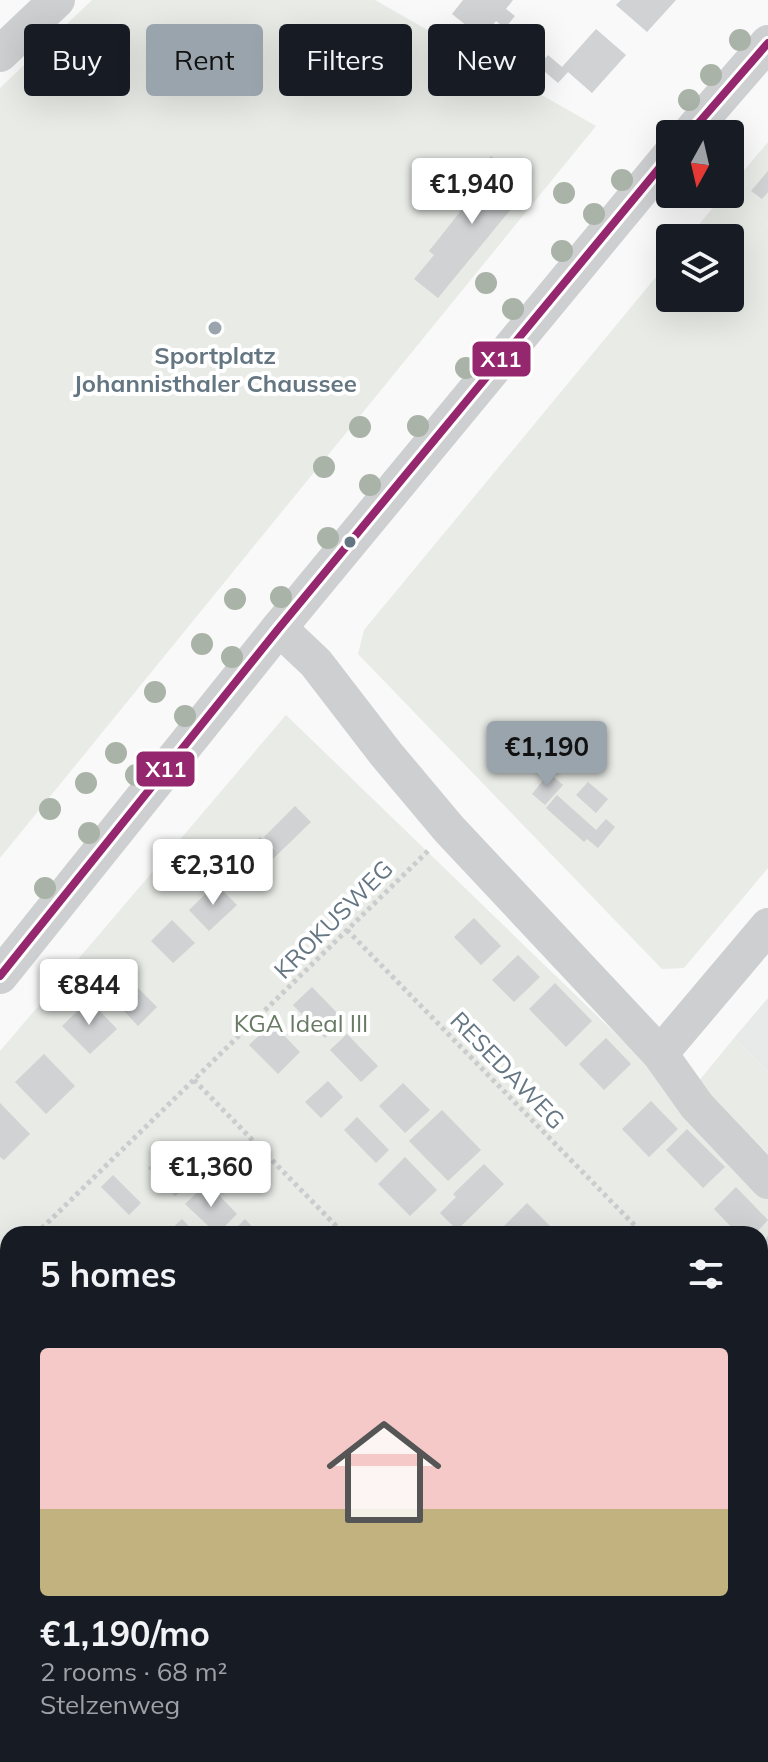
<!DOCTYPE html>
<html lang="en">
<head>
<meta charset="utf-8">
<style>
  body { margin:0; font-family:Mulish,sans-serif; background:#20242c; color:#f1f3f6; height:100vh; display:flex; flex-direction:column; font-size:30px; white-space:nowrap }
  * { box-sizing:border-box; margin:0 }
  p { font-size:26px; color:#9ea1a6 }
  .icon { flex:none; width:44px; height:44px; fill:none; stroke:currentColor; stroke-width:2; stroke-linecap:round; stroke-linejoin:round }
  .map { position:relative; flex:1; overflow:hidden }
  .panel { position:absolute; left:0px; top:1226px; width:768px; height:536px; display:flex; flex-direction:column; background:#171b24; border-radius:24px 24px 0 0; box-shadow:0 8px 32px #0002 }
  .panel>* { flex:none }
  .hud { position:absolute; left:24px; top:24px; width:720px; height:72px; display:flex; gap:16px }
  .needle { width:52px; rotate:188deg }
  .fabs { position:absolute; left:656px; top:120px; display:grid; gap:16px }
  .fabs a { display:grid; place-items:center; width:88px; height:88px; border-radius:8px; background:#171b24; box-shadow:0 8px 32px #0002; font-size:40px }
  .price { position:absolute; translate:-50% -68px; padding:0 18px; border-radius:8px; background:#fff; color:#222; font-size:26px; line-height:52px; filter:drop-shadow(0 2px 4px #0008) }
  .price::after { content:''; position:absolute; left:50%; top:48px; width:24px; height:18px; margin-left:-12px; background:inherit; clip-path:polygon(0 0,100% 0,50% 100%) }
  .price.active { background:#99a4ac; color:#111 }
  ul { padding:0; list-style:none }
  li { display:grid; align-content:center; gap:16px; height:424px; padding:0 40px }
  li span { display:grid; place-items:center; height:248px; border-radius:8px; color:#555 }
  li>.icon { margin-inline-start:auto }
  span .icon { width:144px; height:144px; fill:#fffc; stroke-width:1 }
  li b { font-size:34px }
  h2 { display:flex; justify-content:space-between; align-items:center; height:96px; padding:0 40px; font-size:34px }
  .chip { padding:0 28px; border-radius:8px; background:#171b24; box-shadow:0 8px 32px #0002; font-size:28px; line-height:72px }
  .chip.active { background:#99a4ac; color:#111 }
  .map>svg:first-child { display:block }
  .built { fill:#e8e9e9 }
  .green { fill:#e8ebe6; fill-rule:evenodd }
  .building { fill:#d0d2d3 }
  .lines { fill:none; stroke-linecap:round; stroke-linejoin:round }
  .path { stroke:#cbcccd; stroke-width:5; stroke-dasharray:4 4; stroke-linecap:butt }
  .minor { stroke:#cecfd0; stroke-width:36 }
  .bus-1-casing { stroke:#fff; stroke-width:14 }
  .bus-1 { stroke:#95276e; stroke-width:8 }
  .tree { fill:#a9b3a7 }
  .poi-dot { fill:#99a4ac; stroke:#fff; stroke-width:3 }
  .bus-dot { fill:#657683; stroke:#fff; stroke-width:3 }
  .labels { text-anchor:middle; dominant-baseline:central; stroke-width:8; stroke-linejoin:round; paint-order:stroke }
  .poi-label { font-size:24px; font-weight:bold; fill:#657683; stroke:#fff }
  .street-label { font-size:24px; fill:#657683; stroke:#fff }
  .park-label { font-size:24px; fill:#687a64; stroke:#fff }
  .line-badge { stroke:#fff; stroke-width:3 }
  .badge-label { font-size:22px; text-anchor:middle; font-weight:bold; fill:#fff }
</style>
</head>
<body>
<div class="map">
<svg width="768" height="1762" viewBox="0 0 768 1762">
  <rect width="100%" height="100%" fill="#f9f9f9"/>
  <path class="built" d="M 768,998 L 768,1072 L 734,1038 Z"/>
  <g class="green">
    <path d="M 92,0 L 375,0 L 596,126 L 0,858 L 0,88 Z"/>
    <path d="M 768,142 L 768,868 L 684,968 L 662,969 L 358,654 L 364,630 L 670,260 L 670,298 L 730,298 L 730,238 L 688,238 L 724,194 L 730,194 L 730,187 Z"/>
    <path d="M 286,715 L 768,1181 L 768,1762 L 0,1762 L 0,1051 ZM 8,1234 L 760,1234 L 760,1754 L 8,1754 Z"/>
    <path d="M 734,1038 L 768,1072 L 768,1154 L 698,1082 Z"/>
  </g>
  <g class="building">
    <path d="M 463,0 L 513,0 L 506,9 L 515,16 L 505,28 L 496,21 L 482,38 L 452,14 Z"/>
    <path d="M 621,0 L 676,0 L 647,32 L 616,5 Z"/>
    <path d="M 596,29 L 626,55 L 592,93 L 568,72 L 558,83 L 538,66 L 548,55 L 562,67 Z"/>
    <path d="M 491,156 L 529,187 L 438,298 L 414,279 L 434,255 L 429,251 L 483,183 L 474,176 Z"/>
    <path d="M 768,171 L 768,192 L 762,199 L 751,191 Z"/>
    <path d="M 564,745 L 572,753 L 562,765 L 553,757 Z"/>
    <path d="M 549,773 L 563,785 L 545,805 L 532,794 Z"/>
    <path d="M 588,782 L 608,799 L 596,813 L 576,795 Z"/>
    <path d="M 557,795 L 596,830 L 606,819 L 615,827 L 598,848 L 587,839 L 584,842 L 546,808 Z"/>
    <path d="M 295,806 L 311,822 L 279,853 L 251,879 L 234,862 L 260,837 L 279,853 L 264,837 Z"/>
    <path d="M 216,884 L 237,905 L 209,931 L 189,910 Z"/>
    <path d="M 474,918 L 501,946 L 481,965 L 454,937 Z"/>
    <path d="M 172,920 L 195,943 L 173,963 L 151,941 Z"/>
    <path d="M 518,955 L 540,977 L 514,1002 L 492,980 Z"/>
    <path d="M 132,982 L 157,1007 L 138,1026 L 113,999 Z"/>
    <path d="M 555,983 L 592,1021 L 566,1047 L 529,1009 Z"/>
    <path d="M 312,987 L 344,1020 L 325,1038 L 293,1005 Z"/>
    <path d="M 89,1000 L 117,1029 L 90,1054 L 62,1026 Z"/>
    <path d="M 272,1023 L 300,1052 L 278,1074 L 249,1045 Z"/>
    <path d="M 347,1034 L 378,1066 L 361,1082 L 330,1050 Z"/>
    <path d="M 606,1038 L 631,1064 L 604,1090 L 579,1064 Z"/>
    <path d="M 44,1054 L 75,1086 L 46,1114 L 15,1082 Z"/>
    <path d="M 328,1081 L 343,1097 L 321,1118 L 305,1102 Z"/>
    <path d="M 403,1083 L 430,1110 L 405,1133 L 379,1106 Z"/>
    <path d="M 651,1101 L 678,1129 L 649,1157 L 622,1129 Z"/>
    <path d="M 0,1103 L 30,1134 L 4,1160 L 0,1157 Z"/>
    <path d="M 442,1110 L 481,1150 L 448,1181 L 409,1141 Z"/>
    <path d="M 357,1117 L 389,1150 L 376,1163 L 344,1130 Z"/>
    <path d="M 687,1129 L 725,1167 L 703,1188 L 666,1150 Z"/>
    <path d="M 170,1147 L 197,1175 L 175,1196 L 148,1168 Z"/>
    <path d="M 405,1157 L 437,1190 L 410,1216 L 378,1184 Z"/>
    <path d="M 484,1164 L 504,1184 L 457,1230 L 440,1213 L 456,1197 L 453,1194 Z"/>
    <path d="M 113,1175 L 141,1203 L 129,1215 L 101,1187 Z"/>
    <path d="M 207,1183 L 237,1214 L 217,1234 L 185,1204 Z"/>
    <path d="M 736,1187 L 768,1220 L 755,1234 L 738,1234 L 714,1209 Z"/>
    <path d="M 527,1203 L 558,1234 L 500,1234 L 498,1232 Z"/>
    <path d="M 182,1219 L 196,1234 L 166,1234 Z"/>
    <path d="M 245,1219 L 259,1234 L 230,1234 Z"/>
    <path d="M 768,1236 L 768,1283 L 760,1275 L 760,1244 Z"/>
    <path d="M 8,1356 L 8,1404 L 0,1396 L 0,1364 Z"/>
    <path d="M 760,1454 L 768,1462 L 768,1499 L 760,1491 Z"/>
    <path d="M 766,1521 L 768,1575 L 765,1578 L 760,1573 L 760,1527 Z"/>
    <path d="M 0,1582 L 8,1590 L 8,1600 L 0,1608 Z"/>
    <path d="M 0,1646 L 8,1654 L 8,1691 L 3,1696 L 0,1693 Z"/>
    <path d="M 760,1728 L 768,1736 L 768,1761 L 733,1762 L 728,1754 L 760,1754 Z"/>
    <path d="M 56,1754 L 104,1754 L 112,1762 L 64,1762 Z"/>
    <path d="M 428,1754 L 500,1754 L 491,1762 L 419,1762 Z"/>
  </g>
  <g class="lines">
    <g class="path">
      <path d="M 347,930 L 643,1234"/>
      <path d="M 194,1080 L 344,1234"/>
      <path d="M 36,1234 L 429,850"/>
      <path d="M 0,1268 L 8,1261"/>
      <path d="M 760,1354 L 768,1363"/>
      <path d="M 0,1489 L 8,1497"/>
      <path d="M 760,1661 L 768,1669"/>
      <path d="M 259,1754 L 267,1762"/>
      <path d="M 559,1754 L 566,1762"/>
    </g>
    <g class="minor">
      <path d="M 0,54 L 57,0"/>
      <path d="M 689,134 L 768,43"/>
      <path d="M 279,628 L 316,663 L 386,754 L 449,829 L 660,1054 L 697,1106 L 768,1181"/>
      <path d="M 0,976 L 279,628 L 670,155"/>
      <path d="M 660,1054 L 768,926"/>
    </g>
    <g class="bus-1-casing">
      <g id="bus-1">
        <path d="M 689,134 L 768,43"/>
        <path d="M 0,976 L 279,628 L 670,155"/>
      </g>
    </g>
    <use href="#bus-1" class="bus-1"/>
  </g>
  <g class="tree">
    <circle cx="740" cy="40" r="11"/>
    <circle cx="711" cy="75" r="11"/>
    <circle cx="689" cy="100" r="11"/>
    <circle cx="622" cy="180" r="11"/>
    <circle cx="564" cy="193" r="11"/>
    <circle cx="594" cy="214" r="11"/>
    <circle cx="562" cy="251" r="11"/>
    <circle cx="486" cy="283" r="11"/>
    <circle cx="513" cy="309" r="11"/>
    <circle cx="466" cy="368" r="11"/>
    <circle cx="418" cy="426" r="11"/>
    <circle cx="360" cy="427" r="11"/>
    <circle cx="324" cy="467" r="11"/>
    <circle cx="370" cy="485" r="11"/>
    <circle cx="328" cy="538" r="11"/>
    <circle cx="281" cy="597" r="11"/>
    <circle cx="235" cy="599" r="11"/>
    <circle cx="202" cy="644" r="11"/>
    <circle cx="232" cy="657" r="11"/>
    <circle cx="155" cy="692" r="11"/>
    <circle cx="185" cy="716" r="11"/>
    <circle cx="116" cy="753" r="11"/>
    <circle cx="136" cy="775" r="11"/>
    <circle cx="86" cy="783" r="11"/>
    <circle cx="50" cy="809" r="11"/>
    <circle cx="89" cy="833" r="11"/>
    <circle cx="45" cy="888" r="11"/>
  </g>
  <circle class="poi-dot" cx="215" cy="328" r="8"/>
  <circle class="bus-dot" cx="350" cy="542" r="7"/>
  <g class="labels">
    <g class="poi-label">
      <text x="215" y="355">Sportplatz<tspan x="215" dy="28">Johannisthaler Chaussee</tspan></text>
    </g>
    <g class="street-label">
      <text transform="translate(333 919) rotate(-45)">KROKUSWEG</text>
      <text transform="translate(508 1070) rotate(46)">RESEDAWEG</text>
    </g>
    <g class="park-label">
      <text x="301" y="1023">KGA Ideal III</text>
    </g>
  </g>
  <g class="line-badge">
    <rect x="471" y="340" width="61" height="38" rx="8" fill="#95276e"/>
    <rect x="135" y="750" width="61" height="38" rx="8" fill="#95276e"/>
  </g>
  <g class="badge-label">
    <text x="501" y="367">X11</text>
    <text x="166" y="777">X11</text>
  </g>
</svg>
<div class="fabs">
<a><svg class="needle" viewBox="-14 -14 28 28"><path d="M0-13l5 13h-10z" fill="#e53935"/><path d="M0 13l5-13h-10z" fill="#9ea1a6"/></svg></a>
<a><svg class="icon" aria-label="layers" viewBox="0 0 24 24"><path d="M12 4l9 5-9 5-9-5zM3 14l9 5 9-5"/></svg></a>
</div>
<b class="price" style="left:472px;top:226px">€1,940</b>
<b class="price active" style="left:547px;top:789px">€1,190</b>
<b class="price" style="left:213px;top:907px">€2,310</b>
<b class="price" style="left:89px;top:1027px">€844</b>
<b class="price" style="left:211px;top:1209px">€1,360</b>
<div class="hud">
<a class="chip">Buy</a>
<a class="chip active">Rent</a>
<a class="chip">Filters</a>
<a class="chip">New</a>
</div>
<section class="panel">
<h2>5 homes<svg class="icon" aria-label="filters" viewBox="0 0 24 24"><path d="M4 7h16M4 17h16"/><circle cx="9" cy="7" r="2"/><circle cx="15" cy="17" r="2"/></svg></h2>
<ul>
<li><span style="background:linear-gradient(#f6c9c9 65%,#c2b280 0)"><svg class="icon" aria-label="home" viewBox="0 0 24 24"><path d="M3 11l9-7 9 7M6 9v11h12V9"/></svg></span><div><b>€1,190/mo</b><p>2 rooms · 68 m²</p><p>Stelzenweg</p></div></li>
</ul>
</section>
</div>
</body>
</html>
